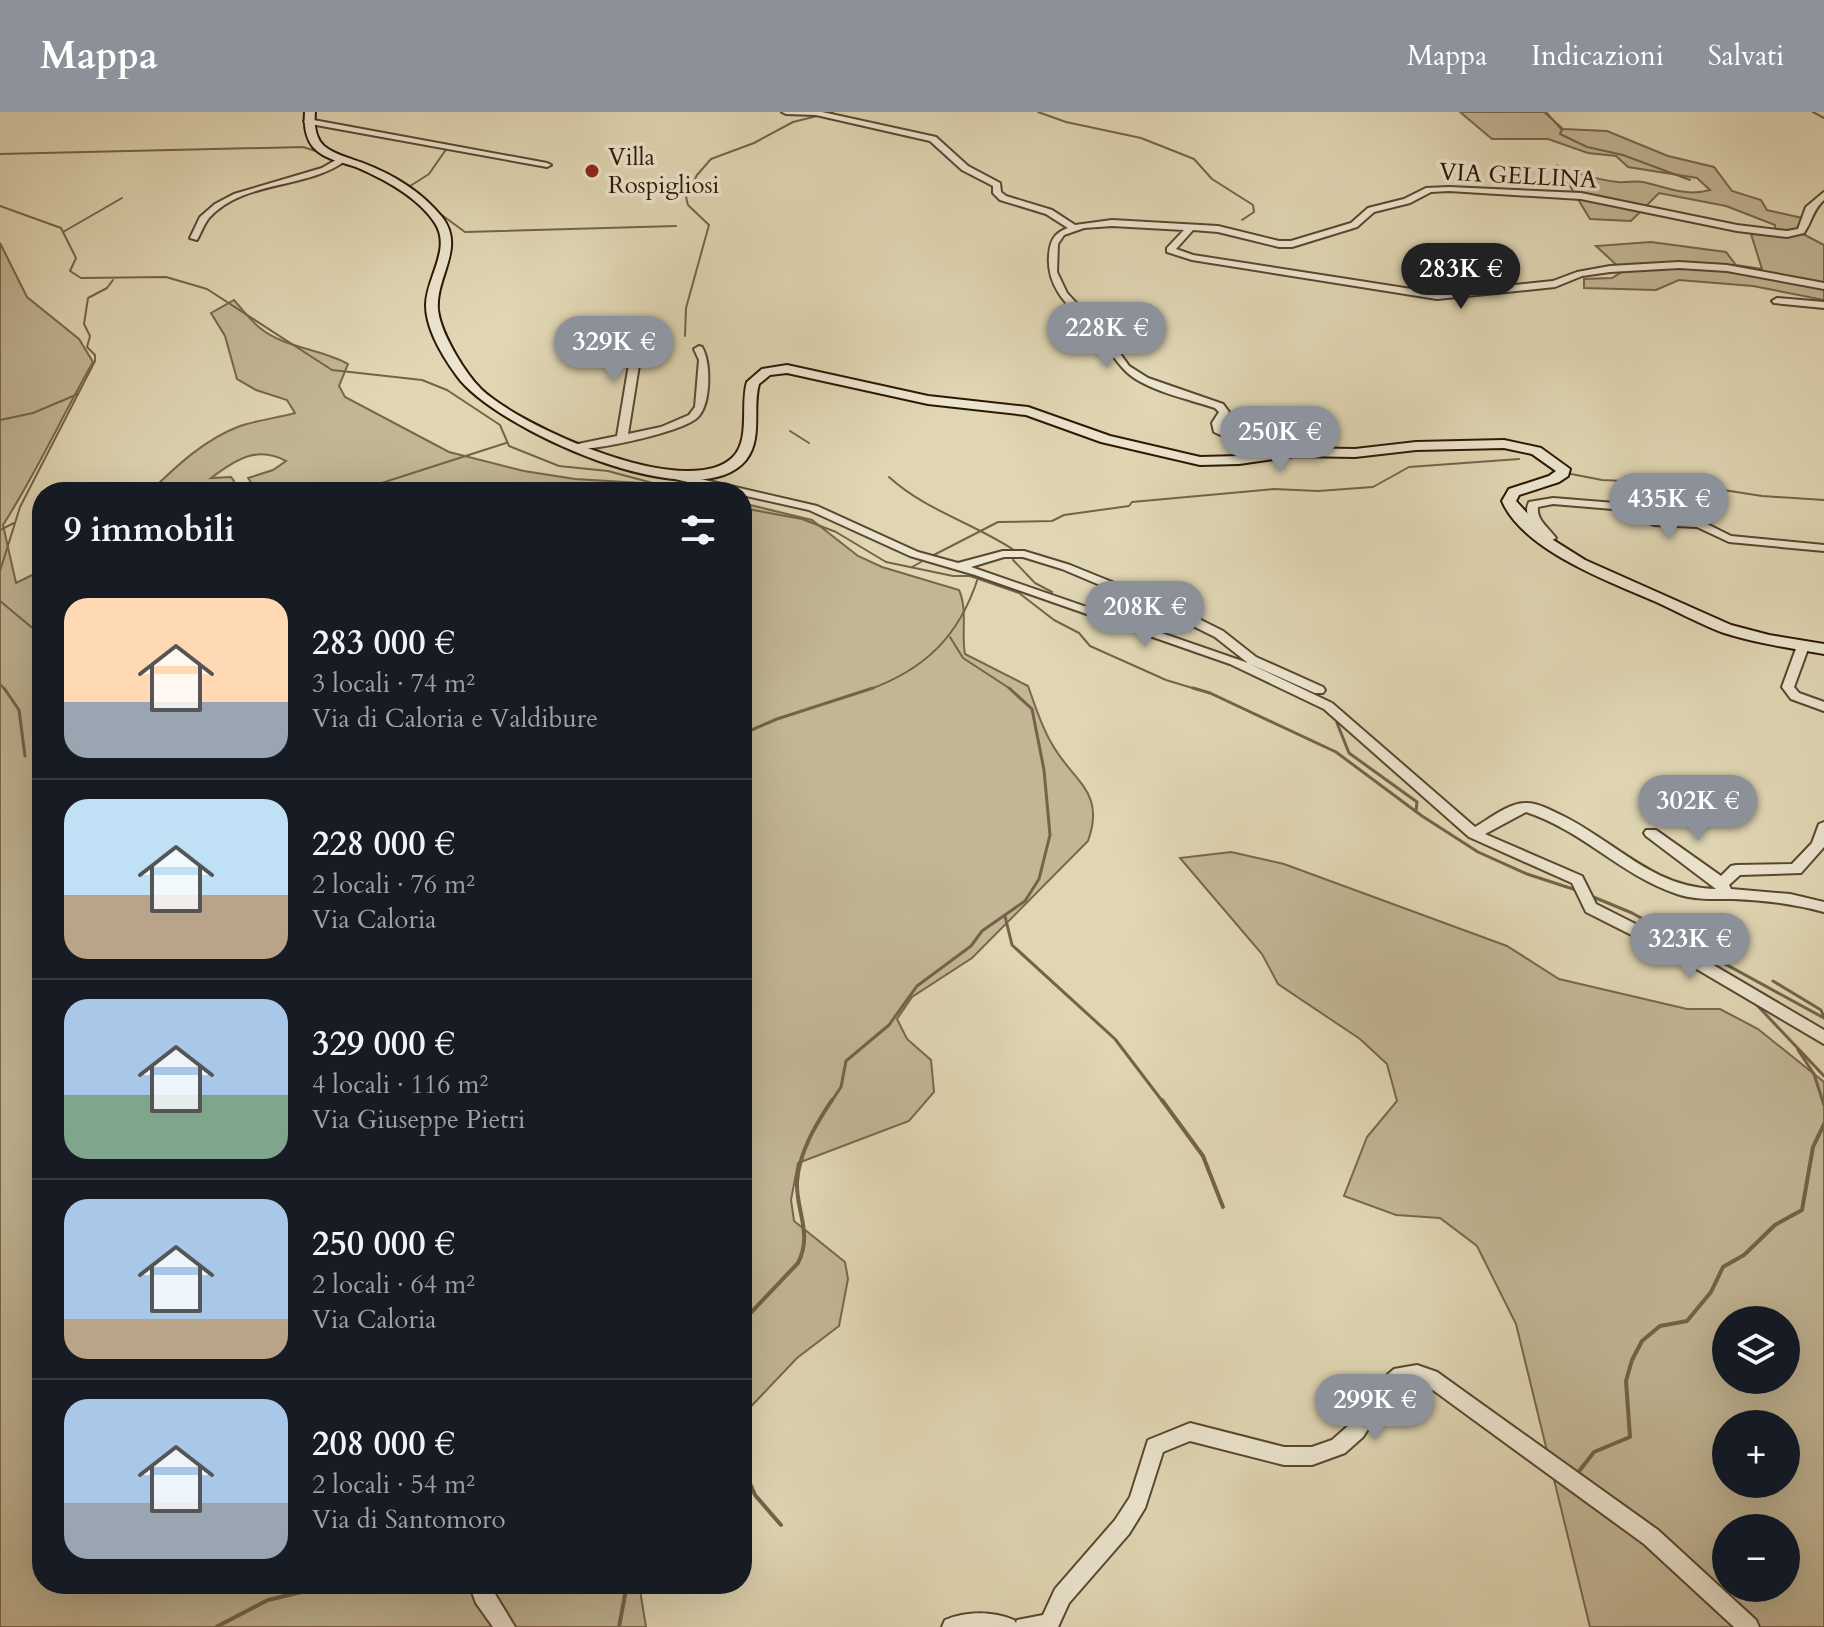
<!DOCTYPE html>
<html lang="it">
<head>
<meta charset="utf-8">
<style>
  body { margin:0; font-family:Cardo,serif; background:#20242c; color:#f1f3f6; height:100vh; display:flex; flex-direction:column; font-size:30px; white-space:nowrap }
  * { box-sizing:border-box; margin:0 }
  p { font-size:26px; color:#9ea1a6 }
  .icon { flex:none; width:44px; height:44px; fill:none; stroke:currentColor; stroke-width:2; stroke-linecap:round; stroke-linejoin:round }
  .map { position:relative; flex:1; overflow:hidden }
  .details { position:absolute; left:32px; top:370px; width:720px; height:1112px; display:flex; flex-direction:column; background:#171b24; border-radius:32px; box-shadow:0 8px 32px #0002 }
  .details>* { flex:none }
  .controls { position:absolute; left:1712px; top:1194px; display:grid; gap:16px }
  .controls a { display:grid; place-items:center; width:88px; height:88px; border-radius:50%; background:#171b24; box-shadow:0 8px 32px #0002; font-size:40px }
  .price { position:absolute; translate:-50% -68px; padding:0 18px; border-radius:28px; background:#8c9099; color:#fff; font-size:26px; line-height:52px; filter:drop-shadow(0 2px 4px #0008) }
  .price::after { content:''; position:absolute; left:50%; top:48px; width:24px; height:18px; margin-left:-12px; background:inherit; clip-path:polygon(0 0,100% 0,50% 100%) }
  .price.current { background:#222; color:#fff }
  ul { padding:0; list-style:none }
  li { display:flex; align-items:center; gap:24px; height:200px; padding:0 32px }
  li+li { border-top:2px solid #363941 }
  li span { display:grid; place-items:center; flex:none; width:224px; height:160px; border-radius:24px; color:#555 }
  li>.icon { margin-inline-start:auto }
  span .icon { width:96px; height:96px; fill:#fffc; stroke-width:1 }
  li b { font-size:34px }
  h2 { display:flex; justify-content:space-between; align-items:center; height:96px; padding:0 32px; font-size:34px }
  header { display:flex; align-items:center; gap:48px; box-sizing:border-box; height:112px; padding:0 40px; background:#8c9099; color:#fff }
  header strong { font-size:38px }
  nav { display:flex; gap:44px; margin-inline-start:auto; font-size:28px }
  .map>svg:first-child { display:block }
  .green { fill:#c2b695; stroke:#78664c; stroke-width:2; fill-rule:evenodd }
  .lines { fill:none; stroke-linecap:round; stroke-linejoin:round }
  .stream-far2 { stroke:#746349; stroke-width:2 }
  .stream-far1 { stroke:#746349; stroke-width:3 }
  .stream { stroke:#746349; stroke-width:4 }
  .street-casing { stroke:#5a472f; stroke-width:4 }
  .secondary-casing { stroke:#2d1703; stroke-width:4 }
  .street { fill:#ebe4ce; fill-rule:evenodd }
  .secondary { fill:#ebe4ce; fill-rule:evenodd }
  .poi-dot { fill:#8f2418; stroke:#ebe4ce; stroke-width:3 }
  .labels { text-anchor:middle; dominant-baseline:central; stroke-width:7; stroke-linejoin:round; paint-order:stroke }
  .far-poi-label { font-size:24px; fill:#2d1703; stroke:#ebe4ce; text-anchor:start }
  .far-street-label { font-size:24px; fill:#2d1703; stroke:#ebe4ce }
</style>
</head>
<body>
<header>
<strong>Mappa</strong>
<nav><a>Mappa</a><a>Indicazioni</a><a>Salvati</a></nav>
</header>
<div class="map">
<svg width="1824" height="1515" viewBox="0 0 1824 1515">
  <rect width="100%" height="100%" fill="#e0d6b3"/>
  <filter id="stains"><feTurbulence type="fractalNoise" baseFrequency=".0025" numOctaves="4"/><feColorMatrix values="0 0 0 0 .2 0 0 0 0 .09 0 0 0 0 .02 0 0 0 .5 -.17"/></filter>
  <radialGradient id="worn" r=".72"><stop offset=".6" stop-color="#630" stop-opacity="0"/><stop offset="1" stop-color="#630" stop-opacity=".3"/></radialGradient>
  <g class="green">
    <path d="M 1460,0 L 1544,0 L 1563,17 L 1607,19 L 1668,44 L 1714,55 L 1732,79 L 1761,88 L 1767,98 L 1811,108 L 1803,122 L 1824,133 L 1824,188 L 1753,174 L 1679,168 L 1656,178 L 1584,176 L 1584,167 L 1612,166 L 1623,159 L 1596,134 L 1651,130 L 1726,140 L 1736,153 L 1762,157 L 1751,122 L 1775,124 L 1775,113 L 1726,94 L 1659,81 L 1631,109 L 1590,107 L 1558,54 C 1578,61 1597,68 1618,70 C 1627,71 1635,68 1643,70 C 1666,75 1687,85 1710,78 L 1697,66 L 1628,55 L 1616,44 L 1588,41 L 1548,27 L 1492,27 Z"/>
    <path d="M 0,131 L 27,185 L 79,227 L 93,250 C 62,304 37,360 3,413 L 16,471 L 42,458 L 42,1472 L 639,1472 L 646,1515 L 0,1515 Z"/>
    <path d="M 234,188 C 242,197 250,208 260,216 C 284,236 322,237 348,252 L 339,274 L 345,285 L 449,340 L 524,359 L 575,367 L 659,372 L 693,380 L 255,380 L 256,377 L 248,366 L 273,358 L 286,349 C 257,333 235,348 211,366 L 231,365 L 234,369 L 229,380 L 150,380 C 176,354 205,327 240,314 C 258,308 277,306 295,301 L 287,288 L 256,278 L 237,267 L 225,224 L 211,201 Z"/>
    <path d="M 742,391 L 812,408 L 858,444 L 882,455 L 959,478 C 968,498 961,521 965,542 L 1028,574 C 1035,593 1041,614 1052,632 C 1073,670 1106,679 1088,729 L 972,846 L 912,885 L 897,907 L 907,927 L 931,948 L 934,980 L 909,1009 L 798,1051 L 791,1088 L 794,1109 L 845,1150 L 848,1167 L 839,1214 L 797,1246 L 742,1304 Z"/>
    <path d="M 1231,740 L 1284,752 L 1507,834 L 1559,867 L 1687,897 L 1720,897 L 1758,917 L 1824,970 L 1824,1515 L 1590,1515 L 1516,1212 L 1477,1134 L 1440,1106 L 1396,1103 L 1344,1084 L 1367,1025 L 1397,989 L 1387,952 L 1360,927 L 1278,872 L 1262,842 L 1180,746 ZM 1726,1208 L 1786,1208 L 1786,1268 L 1726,1268 ZM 1726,1312 L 1786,1312 L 1786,1372 L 1726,1372 ZM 1726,1416 L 1786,1416 L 1786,1476 L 1726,1476 Z"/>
  </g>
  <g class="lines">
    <g class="stream-far2">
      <path d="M 1038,0 L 1066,10 L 1141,26 L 1194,47 L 1212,67 L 1253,93 L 1254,100 L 1242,108"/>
      <path d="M 1546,0 L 1562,18 L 1560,22 L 1587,35 L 1623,43 L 1690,68"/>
      <path d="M 1813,0 L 1824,6"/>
      <path d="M 0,42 L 303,35 L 319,40"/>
      <path d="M 358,49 L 376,57"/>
      <path d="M 407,76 L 429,62 L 447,36"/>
      <path d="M 0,94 L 61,116 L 76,146 L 70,159 L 81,166 L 166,165 L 207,177 L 332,258 L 422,268 L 447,278 L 500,313 L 509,334 L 559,354 L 608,359 L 686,380"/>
      <path d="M 435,98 L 465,120 L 676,114"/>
      <path d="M 63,120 L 122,86"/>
      <path d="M 685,224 L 686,196 L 709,113 L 688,93 L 686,85 L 697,63 L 711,47 L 754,31 L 793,10 L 833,0"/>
      <path d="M 0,308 L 33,301 L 78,282"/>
      <path d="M 790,319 L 809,331"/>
      <path d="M 1566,361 L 1602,368 L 1685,372 L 1762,384 L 1824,388"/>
      <path d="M 889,365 C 925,398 973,411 1014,438 L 1013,448 L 1035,471 L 1052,480"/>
      <path d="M 340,380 L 366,376 L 506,331"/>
      <path d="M 742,396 L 802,407 L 836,420 L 886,450 L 953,464 L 970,464 L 1019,481 L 1054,508 L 1079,521 L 1090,534 L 1166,568 L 1199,578"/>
      <path d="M 0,418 L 14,411"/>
      <path d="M 930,445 L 998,410 L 1052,409 L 1064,403 L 1129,394 L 1132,390 L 1274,377 L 1318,379 L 1373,375 L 1409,355 L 1519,347"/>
      <path d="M 912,455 L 921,450"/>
      <path d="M 0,459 L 20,395 L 95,249 L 95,243 L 87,235 L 90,224 L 84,212 L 88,186 L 107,176 L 113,168"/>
      <path d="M 1097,482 L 1120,487 L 1189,512"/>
      <path d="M 0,489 L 42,524"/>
      <path d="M 950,525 L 963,546 L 1012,578"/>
      <path d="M 0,572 L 5,578"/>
      <path d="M 868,578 C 926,557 959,524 978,466"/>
    </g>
    <g class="stream-far1">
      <path d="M 4,576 L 19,598 L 25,644"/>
      <path d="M 1193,576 L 1210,581 L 1336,640 L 1422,704 L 1478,740 L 1527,762 L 1576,778"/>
      <path d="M 1337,611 L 1349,641 L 1417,690 L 1416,699"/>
      <path d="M 742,622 L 777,607 L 873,576"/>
      <path d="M 1591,784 L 1632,801 L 1824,906"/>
      <path d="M 1005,804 L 1012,833 L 1115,927 L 1163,990"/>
      <path d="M 1773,869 L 1821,898 L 1824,905"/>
      <path d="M 1754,890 L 1824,964"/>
      <path d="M 1798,938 L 1814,962 L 1823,990"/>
      <path d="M 831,990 L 841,975 L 846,949 L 889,913 L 917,874 L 971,834 L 982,819 L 1025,789 L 1039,767 L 1050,723 L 1044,658 L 1032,597 L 1009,576"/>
    </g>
    <g class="stream">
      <path d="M 1162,988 L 1203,1044 L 1223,1095"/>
      <path d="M 1823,988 L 1824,992"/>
      <path d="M 742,1210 L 798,1151 C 813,1121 796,1100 797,1070 C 799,1040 816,1012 832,988"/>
      <path d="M 742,1353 L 755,1383 L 781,1413"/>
      <path d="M 1580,1358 L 1594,1340 L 1630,1325 L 1626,1269 L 1632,1248 L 1642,1229 L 1660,1214 L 1687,1209 L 1711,1180 L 1723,1155 L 1744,1143 L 1775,1113 L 1802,1098 L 1813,1035 L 1824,1012"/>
      <path d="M 487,1474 L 516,1472"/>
      <path d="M 216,1515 L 268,1488 L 335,1472"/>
      <path d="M 619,1515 L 627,1472"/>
    </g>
    <g class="street-casing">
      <g id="street">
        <path d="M 782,0 L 822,0 L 936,25 L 968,54 L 1000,71 L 1001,80 L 1006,84 L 1052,98 L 1075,113 L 1112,108 L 1218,114 L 1279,129 L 1291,129 L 1351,111 L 1368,96 L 1404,87 L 1426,76 L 1449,75 L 1581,81 L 1737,113 L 1787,119 L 1798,117 L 1806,95 L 1824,80 L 1824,88 C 1812,99 1813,108 1804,121 L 1787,125 L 1737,119 L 1581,87 L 1449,79 L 1431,80 L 1410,91 L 1374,100 L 1357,115 L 1292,135 L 1279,135 L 1218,120 L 1193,118 L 1176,137 L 1193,143 L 1437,181 L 1553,169 L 1577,160 L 1610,154 L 1679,150 L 1727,153 L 1824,171 L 1824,177 L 1727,159 L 1679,156 L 1610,160 L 1582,164 L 1555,175 L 1437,187 L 1192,148 L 1167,140 L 1167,136 L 1184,118 L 1112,114 L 1084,116 L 1064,123 L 1058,132 L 1057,160 L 1067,181 L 1109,226 L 1129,254 L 1148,266 L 1223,292 L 1229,300 L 1222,311 L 1223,316 L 1276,342 L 1277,344 L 1272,347 L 1214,320 L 1212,311 L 1219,300 L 1215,296 C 1191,288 1162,282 1139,269 C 1122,260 1114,244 1102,229 C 1079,202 1046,182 1049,144 C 1050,129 1054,121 1068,116 L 1046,102 L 1000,88 L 993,81 L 993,74 L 962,58 L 930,29 L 816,3 L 786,2 Z"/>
        <path d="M 308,7 L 547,51 L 551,53 L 547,55 L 305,11 L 304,9 Z"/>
        <path d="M 341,45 L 348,47 C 308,78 244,67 209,106 C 204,112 201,121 197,128 L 190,126 L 200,105 L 215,92 L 234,82 L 322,56 Z"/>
        <path d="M 1777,186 L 1824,190 L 1824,196 L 1774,191 L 1772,189 Z"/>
        <path d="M 639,219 L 644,222 L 628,322 L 661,315 L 689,303 L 695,295 L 699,248 L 694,237 L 699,234 L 702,235 C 711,250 711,292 698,305 C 684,320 594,339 573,337 L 573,333 L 617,324 L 634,222 Z"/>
        <path d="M 679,362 L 817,394 L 918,440 L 958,451 L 1003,439 L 1024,439 L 1070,453 L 1181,498 L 1223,519 L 1256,545 L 1323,575 L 1325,578 L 1323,581 L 1315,581 L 1248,551 L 1332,591 L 1475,715 C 1489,707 1509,691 1525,691 C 1536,690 1551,698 1561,703 C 1615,729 1653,776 1716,777 L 1646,724 L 1644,721 L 1646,718 L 1656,718 L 1721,764 L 1731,754 L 1736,753 L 1792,752 L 1812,731 L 1819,712 L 1824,710 L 1824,735 L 1801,761 L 1740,763 L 1729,773 L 1731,777 L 1790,782 L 1824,790 L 1824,800 C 1794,792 1763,788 1733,787 C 1714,787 1695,788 1677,782 C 1622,764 1582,718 1526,700 L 1485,722 L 1582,764 L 1596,792 L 1693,841 L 1824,918 L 1824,932 L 1683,849 L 1586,800 L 1572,771 L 1469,725 L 1324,597 L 1230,552 L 975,463 L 910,444 L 809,398 L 742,383 L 742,380 L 730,380 L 675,367 L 675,363 ZM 1004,445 L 1023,445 L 1062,457 L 1173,504 L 1215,525 L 1248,551 L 971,455 Z"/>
        <path d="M 1553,386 L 1615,391 L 1656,407 L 1703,410 L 1731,424 L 1824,433 L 1824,439 L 1729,430 L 1697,415 L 1654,413 L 1613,397 L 1553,392 L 1538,395 C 1536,408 1549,416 1556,426 L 1545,432 L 1539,429 L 1544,425 C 1535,413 1522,405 1529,390 Z"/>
        <path d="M 1803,530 L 1809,534 L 1794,575 L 1799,581 L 1824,590 L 1824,599 L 1791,587 L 1782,575 L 1797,534 Z"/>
        <path d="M 1417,1253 L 1437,1260 L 1658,1418 L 1756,1508 L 1759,1515 L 1734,1515 L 1644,1432 L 1426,1273 L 1417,1271 L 1404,1271 L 1390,1283 L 1363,1325 L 1345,1341 L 1312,1353 L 1284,1353 L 1190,1329 L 1163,1340 L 1145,1396 L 1129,1422 L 1069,1491 L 1058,1515 L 942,1515 L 945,1508 C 966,1499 993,1499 1014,1508 L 1016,1511 L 1017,1508 L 1043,1503 L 1055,1477 L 1115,1408 L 1130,1385 L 1148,1328 L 1190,1311 L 1284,1335 L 1312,1335 L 1332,1328 L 1349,1313 L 1378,1271 L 1394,1257 Z"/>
        <path d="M 469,1472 L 489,1472 L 515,1515 L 493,1515 L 476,1491 Z"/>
      </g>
    </g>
    <g class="secondary-casing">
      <path id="secondary" d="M 305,0 L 315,0 C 314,11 315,26 324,34 C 335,43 350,46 363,51 C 392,62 422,80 442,105 C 466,136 435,165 438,198 C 440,214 448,229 456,243 C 463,255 471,267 481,277 C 521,315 685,389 732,346 C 751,329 740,292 747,270 L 762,257 L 787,253 L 928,284 L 1028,295 L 1110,324 L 1200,345 L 1239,344 L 1295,336 L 1355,337 L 1416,330 L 1504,328 L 1541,336 L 1570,357 L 1568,364 L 1559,370 L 1519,383 L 1516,389 L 1550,426 L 1585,448 L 1731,513 L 1769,523 L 1824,532 L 1824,542 C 1789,536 1755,531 1721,520 C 1698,511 1676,499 1654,489 C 1608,469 1523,438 1502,389 L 1509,377 L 1549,364 L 1556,359 L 1532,342 L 1504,336 L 1416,338 L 1355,345 L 1295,344 L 1239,352 L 1200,353 L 1101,330 L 1026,303 L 928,292 L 787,261 L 770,263 L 759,272 C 752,296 763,326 746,348 C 696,409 493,315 457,264 C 443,245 426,217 426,193 C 426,166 452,137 435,111 C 418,85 384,67 356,55 C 342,50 323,47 313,35 C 305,25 304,12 305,0 Z"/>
    </g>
    <use href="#street" class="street"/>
    <use href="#secondary" class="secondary"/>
  </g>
  <circle class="poi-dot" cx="592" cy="59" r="8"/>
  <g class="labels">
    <g class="far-poi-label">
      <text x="608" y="45">Villa<tspan x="608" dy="28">Rospigliosi</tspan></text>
    </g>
    <g class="far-street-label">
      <text transform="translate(1518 64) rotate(3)">VIA GELLINA</text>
    </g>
  </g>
  <rect width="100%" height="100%" filter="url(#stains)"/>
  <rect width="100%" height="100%" fill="url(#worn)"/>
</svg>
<div class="controls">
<a><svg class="icon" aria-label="layers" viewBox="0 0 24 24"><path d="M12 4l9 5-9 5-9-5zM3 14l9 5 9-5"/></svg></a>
<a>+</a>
<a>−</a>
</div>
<b class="price current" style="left:1461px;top:199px">283K €</b>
<b class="price" style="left:1107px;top:258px">228K €</b>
<b class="price" style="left:614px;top:272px">329K €</b>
<b class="price" style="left:1280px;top:362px">250K €</b>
<b class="price" style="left:1669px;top:429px">435K €</b>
<b class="price" style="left:1145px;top:537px">208K €</b>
<b class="price" style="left:1698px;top:731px">302K €</b>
<b class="price" style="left:1690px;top:869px">323K €</b>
<b class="price" style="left:1375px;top:1330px">299K €</b>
<section class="details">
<h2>9 immobili<svg class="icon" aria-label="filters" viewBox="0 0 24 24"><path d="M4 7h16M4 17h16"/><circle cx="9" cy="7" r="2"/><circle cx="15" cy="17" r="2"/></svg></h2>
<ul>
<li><span style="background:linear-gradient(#ffd9b3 65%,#9aa5b1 0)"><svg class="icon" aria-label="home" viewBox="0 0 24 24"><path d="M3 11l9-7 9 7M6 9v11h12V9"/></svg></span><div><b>283 000 €</b><p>3 locali · 74 m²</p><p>Via di Caloria e Valdibure</p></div></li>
<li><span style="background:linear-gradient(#bfe0f5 60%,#b9a48a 0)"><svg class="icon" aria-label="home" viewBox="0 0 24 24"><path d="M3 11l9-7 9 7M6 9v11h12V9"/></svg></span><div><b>228 000 €</b><p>2 locali · 76 m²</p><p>Via Caloria</p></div></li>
<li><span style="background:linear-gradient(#a9c7e8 60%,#7fa58c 0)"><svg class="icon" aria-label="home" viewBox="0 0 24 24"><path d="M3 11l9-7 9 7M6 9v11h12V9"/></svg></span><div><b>329 000 €</b><p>4 locali · 116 m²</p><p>Via Giuseppe Pietri</p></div></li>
<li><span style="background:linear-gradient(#a9c7e8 75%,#b9a48a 0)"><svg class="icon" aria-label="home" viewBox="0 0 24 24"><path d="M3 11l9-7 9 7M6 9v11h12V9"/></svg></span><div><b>250 000 €</b><p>2 locali · 64 m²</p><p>Via Caloria</p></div></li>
<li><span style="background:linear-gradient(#a9c7e8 65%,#9aa5b1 0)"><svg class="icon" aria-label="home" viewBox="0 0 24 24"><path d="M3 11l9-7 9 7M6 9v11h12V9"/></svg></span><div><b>208 000 €</b><p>2 locali · 54 m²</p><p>Via di Santomoro</p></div></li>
</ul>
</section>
</div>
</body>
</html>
